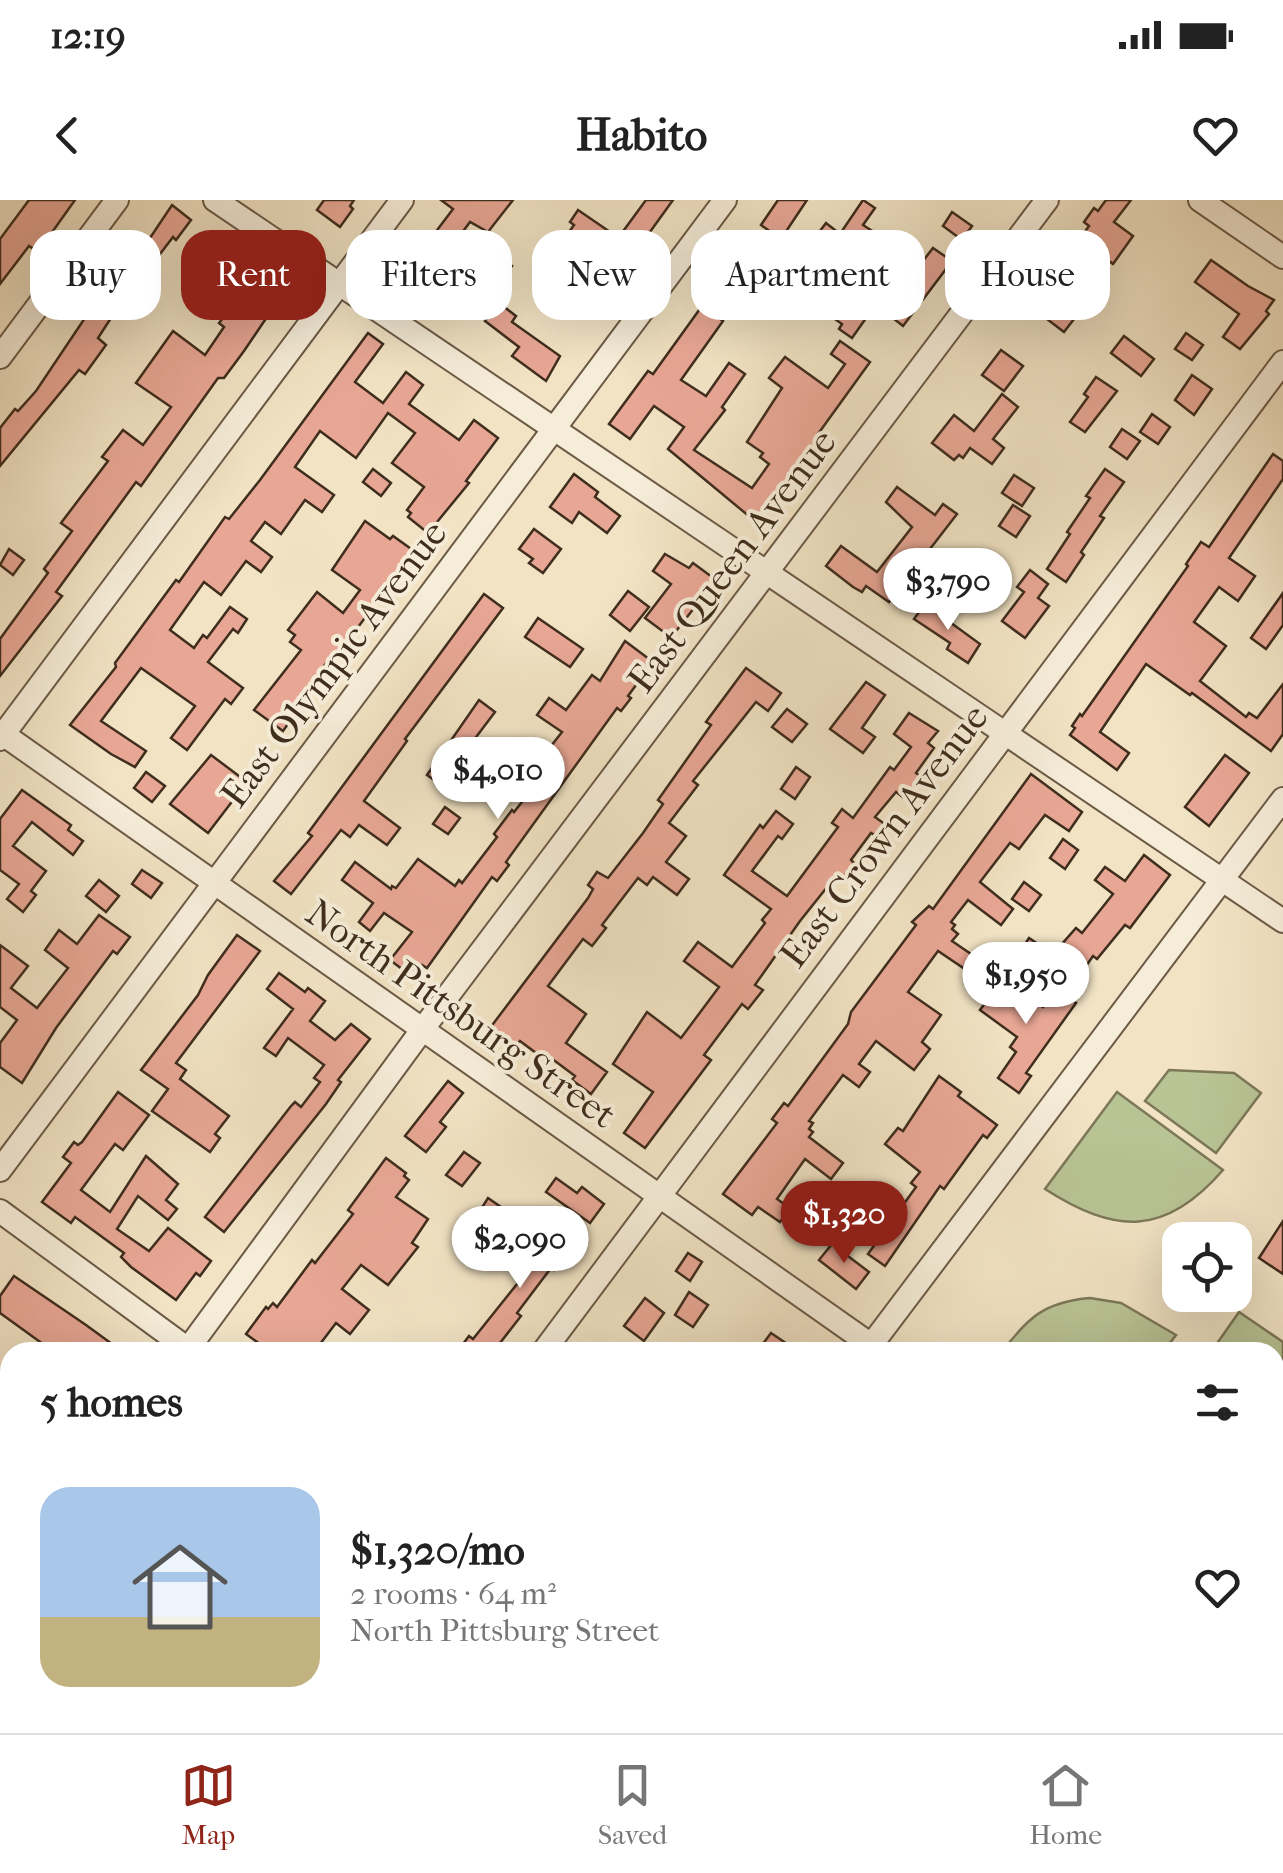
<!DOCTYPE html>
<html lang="en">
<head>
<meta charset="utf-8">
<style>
  body { margin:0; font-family:"IM FELL French Canon",serif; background:#f6f6f6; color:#222; height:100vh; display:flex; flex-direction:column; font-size:38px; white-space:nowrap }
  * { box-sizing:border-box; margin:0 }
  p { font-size:32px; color:#767676 }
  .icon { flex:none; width:55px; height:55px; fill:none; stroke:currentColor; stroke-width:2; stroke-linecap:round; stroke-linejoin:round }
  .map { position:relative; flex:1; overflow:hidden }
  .drawer { position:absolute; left:0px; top:1142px; width:1285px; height:392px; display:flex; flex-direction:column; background:#fff; border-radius:30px 30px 0 0; box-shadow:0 10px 40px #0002 }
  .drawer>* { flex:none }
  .hud { position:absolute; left:30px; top:30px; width:1225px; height:90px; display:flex; gap:20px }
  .buttons { position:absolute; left:1162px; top:1022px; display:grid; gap:20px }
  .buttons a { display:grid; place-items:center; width:90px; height:90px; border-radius:20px; background:#fff; box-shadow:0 10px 40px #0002; font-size:50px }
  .price { position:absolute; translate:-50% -85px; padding:0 22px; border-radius:35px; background:#fff; color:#222; font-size:32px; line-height:65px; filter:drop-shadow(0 2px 5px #0008) }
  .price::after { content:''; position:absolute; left:50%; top:60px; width:30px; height:22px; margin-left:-15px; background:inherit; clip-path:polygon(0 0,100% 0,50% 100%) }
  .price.active { background:#8f2418; color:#fff }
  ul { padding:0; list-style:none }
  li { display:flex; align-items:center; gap:30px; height:250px; padding:0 40px }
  li span { display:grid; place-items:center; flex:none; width:280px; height:200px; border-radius:30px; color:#555 }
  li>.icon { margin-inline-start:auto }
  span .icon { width:120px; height:120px; fill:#fffc; stroke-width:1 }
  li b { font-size:42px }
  h2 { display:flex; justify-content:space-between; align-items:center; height:120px; padding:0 40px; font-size:42px }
  .chip { padding:0 35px; border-radius:30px; background:#fff; box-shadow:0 10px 40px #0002; font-size:35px; line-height:90px }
  .chip.active { background:#8f2418; color:#fff }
  .status { display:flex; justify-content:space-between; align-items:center; height:70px; padding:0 50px; background:#fff; direction:ltr }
  .status svg { height:28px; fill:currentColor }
  header { display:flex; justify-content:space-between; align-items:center; height:130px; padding:0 40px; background:#fff; font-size:45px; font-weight:700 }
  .dock { display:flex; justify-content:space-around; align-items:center; height:140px; border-top:2px solid #e0e0e0; background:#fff; font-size:28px; color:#767676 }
  .dock a { display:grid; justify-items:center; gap:5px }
  .dock .active { color:#8f2418 }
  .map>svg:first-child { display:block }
  .green { fill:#b9c495; stroke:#7c7859; stroke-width:2.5 }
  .building { fill:#e8a795; stroke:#3f2d1d; stroke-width:2.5 }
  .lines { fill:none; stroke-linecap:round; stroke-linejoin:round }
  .street-casing { stroke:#6c5a47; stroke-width:26 }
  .street { stroke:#f6edd9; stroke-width:22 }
  .labels { text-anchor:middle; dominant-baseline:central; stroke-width:8; stroke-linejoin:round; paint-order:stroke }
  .street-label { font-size:38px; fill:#3f2d1d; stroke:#f6edd9 }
</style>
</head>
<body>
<div class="status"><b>12:19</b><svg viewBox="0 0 49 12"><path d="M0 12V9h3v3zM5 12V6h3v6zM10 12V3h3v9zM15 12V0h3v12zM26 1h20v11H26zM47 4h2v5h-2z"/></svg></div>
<header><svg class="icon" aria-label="back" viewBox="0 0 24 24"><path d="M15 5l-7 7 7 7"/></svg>Habito<svg class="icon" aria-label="heart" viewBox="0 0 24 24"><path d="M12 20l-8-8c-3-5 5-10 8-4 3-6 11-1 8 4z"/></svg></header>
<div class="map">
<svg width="1283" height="1533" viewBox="0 0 1283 1533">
  <rect width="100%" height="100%" fill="#f1e3c4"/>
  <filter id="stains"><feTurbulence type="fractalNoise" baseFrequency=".002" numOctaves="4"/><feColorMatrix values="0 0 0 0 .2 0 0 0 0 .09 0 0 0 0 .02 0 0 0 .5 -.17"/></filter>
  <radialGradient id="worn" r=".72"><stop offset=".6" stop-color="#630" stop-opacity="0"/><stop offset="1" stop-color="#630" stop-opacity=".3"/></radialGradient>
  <g class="green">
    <path d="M 1169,870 L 1234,873 L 1261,893 L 1216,953 L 1145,901 Z"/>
    <path d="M 1117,892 L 1223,970 C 1165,1037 1115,1034 1045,989 Z"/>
    <path d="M 1090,1098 L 1121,1103 L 1176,1135 L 1163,1152 L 1002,1152 C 1028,1117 1045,1102 1090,1098 Z"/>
    <path d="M 1239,1112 L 1283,1142 L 1283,1313 L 1275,1308 L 1275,1152 L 1211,1152 Z"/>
  </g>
  <g class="building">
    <path d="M 29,0 L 75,0 L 38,52 L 29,46 L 0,84 L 0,39 Z"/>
    <path d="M 324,0 L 354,0 L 350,6 L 353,9 L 340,27 L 317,10 Z"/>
    <path d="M 441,0 L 513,0 L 488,32 L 470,22 L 419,91 L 401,78 L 453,9 Z"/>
    <path d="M 646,0 L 673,0 L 642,43 L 624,30 Z"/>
    <path d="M 778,0 L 807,0 L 781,39 L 761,25 Z"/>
    <path d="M 863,0 L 875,8 L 863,25 L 894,45 L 883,61 L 871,53 L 844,92 L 871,111 L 852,138 L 839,129 L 842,124 L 791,88 L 823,45 L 814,39 L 826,23 L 840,34 Z"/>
    <path d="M 1106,0 L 1131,0 L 1114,22 L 1133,36 L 1113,64 L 1093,49 L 1063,90 L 1084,106 L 1064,132 L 1026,103 L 1054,66 L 1050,60 L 1061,45 L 1071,50 L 1089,26 L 1084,22 L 1094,8 L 1098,11 Z"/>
    <path d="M 172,5 L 191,20 L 176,40 L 173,37 L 109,121 L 98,138 L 106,145 L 85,174 L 79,170 L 0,266 L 0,228 L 15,209 L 18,211 L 36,191 L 99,97 L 143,43 L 146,44 Z"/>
    <path d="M 578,10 L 613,34 L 599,53 L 569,32 L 574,25 L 570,22 Z"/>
    <path d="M 952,12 L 972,26 L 962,40 L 943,26 Z"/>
    <path d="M 933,48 L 949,59 L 949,65 L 903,126 L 884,111 Z"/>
    <path d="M 497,54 L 512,66 L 502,79 L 487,68 Z"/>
    <path d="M 225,58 L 255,80 L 267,66 L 290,83 L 244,151 L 224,178 L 218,178 L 141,286 L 136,282 L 56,392 L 62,396 L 0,476 L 0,439 L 48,373 L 44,369 L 72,331 L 61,323 L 108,261 L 102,257 L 123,230 L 143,245 L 171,207 L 136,183 L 173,131 L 205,155 L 224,127 L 219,123 L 223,118 L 206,105 L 221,85 L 211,78 Z"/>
    <path d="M 1211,60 L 1248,86 L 1274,100 L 1266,111 L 1269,114 L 1240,149 L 1223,137 L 1239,114 L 1195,82 Z"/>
    <path d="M 584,71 L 612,91 L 600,107 L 577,91 L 580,86 L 575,83 Z"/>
    <path d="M 499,103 L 516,116 L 512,122 L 560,156 L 546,181 L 512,156 L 519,147 L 485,121 Z"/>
    <path d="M 702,106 L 723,121 L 681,180 L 706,196 L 729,163 L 745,174 L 722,207 L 725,210 L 694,250 L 752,288 L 769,264 L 760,257 L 763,253 L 747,242 L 782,188 L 769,178 L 785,157 L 828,188 L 845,164 L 831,154 L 840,141 L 870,162 L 818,234 L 821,236 L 756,322 L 668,249 L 684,227 L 654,206 L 630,239 L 609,224 L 648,171 L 653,174 Z"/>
    <path d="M 368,133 L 383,144 L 355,182 L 383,203 L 406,172 L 423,185 L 409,204 L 459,240 L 474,220 L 498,238 L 466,281 L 469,283 L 428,333 L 408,317 L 411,313 L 407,310 L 424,287 L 392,263 L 415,233 L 388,213 L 356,258 L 320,231 L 295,267 L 334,295 L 322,312 L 305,300 L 281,334 L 265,322 L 251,341 L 272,357 L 261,372 L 246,361 L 221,395 L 204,382 L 170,430 L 194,448 L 203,435 L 207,438 L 230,407 L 247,419 L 238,433 L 233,429 L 208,462 L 243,488 L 231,504 L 225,499 L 187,550 L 171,538 L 195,506 L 141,468 L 101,521 L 146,551 L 135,567 L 111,554 L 70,525 L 116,467 L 115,463 L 176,380 L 179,382 L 225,317 L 229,319 L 260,280 Z"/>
    <path d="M 1186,133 L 1203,145 L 1192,160 L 1175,149 Z"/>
    <path d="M 1124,136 L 1154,159 L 1141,176 L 1111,153 Z"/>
    <path d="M 1001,150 L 1023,166 L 1004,191 L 982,175 Z"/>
    <path d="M 1192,175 L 1212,189 L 1194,215 L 1175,200 Z"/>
    <path d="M 1096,177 L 1117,191 L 1085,232 L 1070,222 L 1088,197 L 1084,194 Z"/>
    <path d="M 1002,194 L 1018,207 L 993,239 L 1004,248 L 992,264 L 970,248 L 963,258 L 959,255 L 954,260 L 932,243 L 954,215 L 974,231 Z"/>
    <path d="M 1152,214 L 1170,227 L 1158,244 L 1140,232 Z"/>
    <path d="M 1122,229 L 1140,241 L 1127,259 L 1110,247 Z"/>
    <path d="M 1273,254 L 1283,261 L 1283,279 L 1229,358 L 1255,376 L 1238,401 L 1219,387 L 1194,422 L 1226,446 L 1200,481 L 1246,517 L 1249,513 L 1257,518 L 1283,484 L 1283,534 L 1271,551 L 1192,493 L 1190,495 L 1146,464 L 1100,532 L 1129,553 L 1117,570 L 1070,535 L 1075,528 L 1072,526 L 1080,514 L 1082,516 L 1188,366 L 1186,364 L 1201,342 L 1209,347 Z"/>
    <path d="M 373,269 L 391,283 L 381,296 L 363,282 Z"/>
    <path d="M 1105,269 L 1124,282 L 1100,316 L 1104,318 L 1081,352 L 1084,355 L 1066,382 L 1047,369 L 1070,334 L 1067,332 L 1090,298 L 1086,296 Z"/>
    <path d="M 574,274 L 598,292 L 595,297 L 620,316 L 607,333 L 579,312 L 572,323 L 550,307 Z"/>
    <path d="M 1014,275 L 1034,288 L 1022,306 L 1002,293 Z"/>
    <path d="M 897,287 L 935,315 L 943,304 L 957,314 L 889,402 L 866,386 L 862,392 L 853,387 L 826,366 L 841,346 L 877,372 L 912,327 L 886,302 Z"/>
    <path d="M 1013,305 L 1030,316 L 1016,337 L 999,326 Z"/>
    <path d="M 365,321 L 390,339 L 393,336 L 414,351 L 356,430 L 323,467 L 291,511 L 295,514 L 283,531 L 254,510 L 301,450 L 290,442 L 295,435 L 288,430 L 317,392 L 343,413 L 360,390 L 332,370 Z"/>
    <path d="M 534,329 L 561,349 L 543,373 L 529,363 L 533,359 L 519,349 Z"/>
    <path d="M 9,349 L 24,360 L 13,375 L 0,365 Z"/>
    <path d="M 665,354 L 689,368 L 693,363 L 716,380 L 673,435 L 669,436 L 645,418 L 671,384 L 653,371 Z"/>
    <path d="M 1030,370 L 1048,384 L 1038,398 L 1049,406 L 1025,438 L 1002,421 L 1024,392 L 1017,387 Z"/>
    <path d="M 628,391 L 649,407 L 630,431 L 610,415 Z"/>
    <path d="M 1283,393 L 1283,425 L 1266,449 L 1251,438 Z"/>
    <path d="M 484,394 L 503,408 L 405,539 L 407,541 L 364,601 L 400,628 L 387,645 L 359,625 L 350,637 L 341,630 L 291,694 L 274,681 L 312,636 L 308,633 Z"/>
    <path d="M 925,404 L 980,444 L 968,463 L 947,449 L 950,443 L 914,419 Z"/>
    <path d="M 538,418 L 583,449 L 570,467 L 525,437 Z"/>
    <path d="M 625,441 L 653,462 L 628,496 L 631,498 L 621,511 L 617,508 L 506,662 L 509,665 L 497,681 L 492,677 L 427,768 L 422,765 L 417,772 L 410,767 L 408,770 L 402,769 L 390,760 L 412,732 L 384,713 L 370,731 L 359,722 L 373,703 L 342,680 L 355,662 L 391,689 L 392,686 L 396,688 L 418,659 L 455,686 L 459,680 L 462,683 L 497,637 L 494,634 L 512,610 L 514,612 L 536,584 L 526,578 L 562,532 L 537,515 L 549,498 L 566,510 L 592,475 L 600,481 Z"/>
    <path d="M 746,468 L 781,493 L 768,511 L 756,502 L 693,581 L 698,585 L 669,623 L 686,636 L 666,662 L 689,679 L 677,695 L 653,677 L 647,685 L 638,678 L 602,725 L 606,728 L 592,746 L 583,739 L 548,786 L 586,814 L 566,843 L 607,872 L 591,894 L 572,880 L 575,876 L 547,855 L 544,859 L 520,841 L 512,851 L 487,832 L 588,698 L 593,689 L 588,685 L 597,672 L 608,678 L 643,633 L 663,604 L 658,600 L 711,525 L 706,522 Z"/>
    <path d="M 866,482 L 885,495 L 862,528 L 875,537 L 863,553 L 830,529 Z"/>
    <path d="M 479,500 L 495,512 L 455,565 L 458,567 L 444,587 L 427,575 Z"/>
    <path d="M 787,509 L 807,524 L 792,542 L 772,527 Z"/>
    <path d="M 909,513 L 938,531 L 928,543 L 934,548 L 916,573 L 923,578 L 907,600 L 896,592 L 875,617 L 886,625 L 878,637 L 871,633 L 851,660 L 854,663 L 842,680 L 836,676 L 800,721 L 755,785 L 763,790 L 748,809 L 742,804 L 704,855 L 711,860 L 645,948 L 624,933 L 653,892 L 613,864 L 647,812 L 681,838 L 719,787 L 684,761 L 698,742 L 732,767 L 765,723 L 762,720 L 771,709 L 724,675 L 760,625 L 763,628 L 776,611 L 793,624 L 782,639 L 778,636 L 752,671 L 787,696 L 838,627 L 832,623 L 842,609 L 853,618 L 890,567 L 894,570 L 911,547 L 894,534 Z"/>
    <path d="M 211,555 L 247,582 L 208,633 L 170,604 Z"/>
    <path d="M 1225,555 L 1249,573 L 1209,626 L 1185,607 Z"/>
    <path d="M 796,567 L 810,577 L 795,599 L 781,589 Z"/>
    <path d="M 146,572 L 165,586 L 152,602 L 134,588 Z"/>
    <path d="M 1031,574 L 1082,612 L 1069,631 L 1045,615 L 1019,649 L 1010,643 L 980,682 L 1013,709 L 1001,725 L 968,700 L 951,722 L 955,725 L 952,729 L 958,734 L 952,741 L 990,767 L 981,780 L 938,751 L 908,792 L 941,815 L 922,842 L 930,849 L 914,870 L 876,841 L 859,864 L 870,872 L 859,887 L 843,875 L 809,921 L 813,923 L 809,929 L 813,932 L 809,937 L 843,963 L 831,979 L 805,959 L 777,999 L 790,1008 L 780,1022 L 758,1007 L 752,1015 L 723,994 L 777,923 L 772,919 L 784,903 L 788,906 L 848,824 L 851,812 L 916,725 L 912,722 L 929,706 L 933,709 Z"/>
    <path d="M 22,590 L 71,625 L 68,630 L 83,641 L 73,655 L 32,622 L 13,646 L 46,671 L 31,691 L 36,695 L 23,712 L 7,699 L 19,684 L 0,670 L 0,619 Z"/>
    <path d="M 445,607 L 460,618 L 448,634 L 433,624 Z"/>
    <path d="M 1063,639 L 1078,650 L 1065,669 L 1050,658 Z"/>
    <path d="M 1144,655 L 1170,675 L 1130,728 L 1125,725 L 1097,759 L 1093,756 L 1070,789 L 1018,755 L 1029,738 L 1053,754 L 1076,728 L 1082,733 L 1113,694 L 1095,680 L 1105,667 L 1125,681 Z"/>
    <path d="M 142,670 L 162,683 L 151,698 L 132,684 Z"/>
    <path d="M 99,680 L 119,696 L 106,712 L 86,696 Z"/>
    <path d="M 1024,682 L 1041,695 L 1029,711 L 1012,699 Z"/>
    <path d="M 99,715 L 130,737 L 117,754 L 113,751 L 56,828 L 22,883 L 0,867 L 0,843 L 17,820 L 0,807 L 0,745 L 28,766 L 11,788 L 37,808 L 68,768 L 45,750 L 59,730 L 77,744 Z"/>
    <path d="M 237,735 L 260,751 L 176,863 L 186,870 L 180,879 L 229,916 L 215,934 L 220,938 L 210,952 L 152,911 L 168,889 L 141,870 L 198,795 L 208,775 Z"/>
    <path d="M 279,773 L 305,792 L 308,788 L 325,801 L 310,821 L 335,840 L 351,824 L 370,839 L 338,880 L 341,882 L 326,904 L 224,1032 L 205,1017 L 291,906 L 295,902 L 301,907 L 320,882 L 314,878 L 324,865 L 288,838 L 276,856 L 264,848 L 293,809 L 267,789 Z"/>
    <path d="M 1003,779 L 1043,807 L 1056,789 L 1076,803 L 1026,873 L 1031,876 L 1019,893 L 998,878 L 1016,852 L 1010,847 L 1017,837 L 980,810 Z"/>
    <path d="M 939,876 L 961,892 L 958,896 L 997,925 L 987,938 L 983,935 L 944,989 L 940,986 L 885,1066 L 868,1054 L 916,987 L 911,983 L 920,972 L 885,944 L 898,928 L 903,931 Z"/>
    <path d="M 448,881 L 463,893 L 440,922 L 446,927 L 426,952 L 405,936 Z"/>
    <path d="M 118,892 L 149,915 L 123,950 L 115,944 L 81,990 L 110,1012 L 146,956 L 178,984 L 166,1000 L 177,1009 L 168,1020 L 138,996 L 117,1029 L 149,1051 L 168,1028 L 211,1061 L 200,1076 L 196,1073 L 176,1100 L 131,1067 L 121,1057 L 124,1053 L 75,1017 L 71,1023 L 42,1002 L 71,963 L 63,957 L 74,942 L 78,945 L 82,942 Z"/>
    <path d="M 464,952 L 480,963 L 462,986 L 446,975 Z"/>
    <path d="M 386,958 L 406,973 L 404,976 L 409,980 L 396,997 L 428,1019 L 412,1043 L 418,1047 L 388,1085 L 361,1065 L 342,1089 L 369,1110 L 350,1134 L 336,1123 L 314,1152 L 271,1152 L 246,1134 L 266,1107 L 268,1109 L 273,1103 L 277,1107 L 312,1060 L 315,1063 L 353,1014 L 348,1010 Z"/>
    <path d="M 556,978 L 577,993 L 582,987 L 604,1004 L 590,1023 L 546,992 Z"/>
    <path d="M 488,998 L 511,1014 L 501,1030 L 478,1014 Z"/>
    <path d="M 1283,1021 L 1283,1074 L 1259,1058 Z"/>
    <path d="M 546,1026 L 572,1046 L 554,1070 L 551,1068 L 517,1113 L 521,1116 L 493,1152 L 457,1152 L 469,1136 L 473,1139 L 521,1079 L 511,1072 Z"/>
    <path d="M 832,1044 L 869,1072 L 856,1089 L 819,1060 Z"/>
    <path d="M 688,1053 L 702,1062 L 690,1081 L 676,1071 Z"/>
    <path d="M 14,1076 L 86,1125 L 123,1152 L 54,1152 L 0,1113 L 0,1096 Z"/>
    <path d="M 689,1092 L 708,1105 L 693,1127 L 675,1115 Z"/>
    <path d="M 645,1098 L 664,1113 L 644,1141 L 624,1126 Z"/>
    <path d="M 771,1133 L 799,1152 L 757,1152 Z"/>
  </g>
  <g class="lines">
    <g class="street-casing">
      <g id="street">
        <path d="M 215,0 L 1283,721"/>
        <path d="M 1200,0 L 1283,57"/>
        <path d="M 0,157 L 117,0"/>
        <path d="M 0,532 L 881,1152"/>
        <path d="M 0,539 L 402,0"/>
        <path d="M 0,970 L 725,0"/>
        <path d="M 0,1011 L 192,1152"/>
        <path d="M 188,1149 L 422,830 L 1047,0"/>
        <path d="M 543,1152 L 1283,162"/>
        <path d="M 866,1152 L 1283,599"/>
        <path d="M 0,1358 L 10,1365"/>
        <path d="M 1275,1435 L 1283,1440"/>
        <path d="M 1275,1485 L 1283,1474"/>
        <path d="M 226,1525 L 237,1533"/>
        <path d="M 682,1525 L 693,1533"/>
        <path d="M 53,1533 L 59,1525"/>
        <path d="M 911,1533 L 917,1525"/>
        <path d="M 1239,1533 L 1245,1525"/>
      </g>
    </g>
    <use href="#street" class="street"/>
  </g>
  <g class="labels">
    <g class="street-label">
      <text transform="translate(732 361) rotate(-53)">East Queen Avenue</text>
      <text transform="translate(334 464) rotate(-53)">East Olympic Avenue</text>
      <text transform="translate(884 636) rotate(-53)">East Crown Avenue</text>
      <text transform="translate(461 814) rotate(35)">North Pittsburg Street</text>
    </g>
  </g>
  <rect width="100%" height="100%" filter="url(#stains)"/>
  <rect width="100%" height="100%" fill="url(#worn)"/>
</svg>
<div class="buttons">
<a><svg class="icon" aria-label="locate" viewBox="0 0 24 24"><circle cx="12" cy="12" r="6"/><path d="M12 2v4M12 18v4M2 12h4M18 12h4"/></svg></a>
</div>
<b class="price" style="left:948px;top:433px">$3,790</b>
<b class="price" style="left:498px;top:622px">$4,010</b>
<b class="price" style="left:1026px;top:827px">$1,950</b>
<b class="price active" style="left:844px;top:1066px">$1,320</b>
<b class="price" style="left:520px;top:1091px">$2,090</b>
<div class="hud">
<a class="chip">Buy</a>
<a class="chip active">Rent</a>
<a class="chip">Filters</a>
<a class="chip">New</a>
<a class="chip">Apartment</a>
<a class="chip">House</a>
</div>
<section class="drawer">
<h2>5 homes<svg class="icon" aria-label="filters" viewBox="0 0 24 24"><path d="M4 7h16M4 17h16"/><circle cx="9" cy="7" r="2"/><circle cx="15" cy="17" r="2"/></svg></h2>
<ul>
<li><span style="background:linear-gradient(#a9c7e8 65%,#c2b280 0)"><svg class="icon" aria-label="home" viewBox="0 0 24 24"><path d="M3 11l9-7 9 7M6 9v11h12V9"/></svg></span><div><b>$1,320/mo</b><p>2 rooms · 64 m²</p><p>North Pittsburg Street</p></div><svg class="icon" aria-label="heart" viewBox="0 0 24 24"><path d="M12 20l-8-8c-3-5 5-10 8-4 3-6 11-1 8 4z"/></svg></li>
</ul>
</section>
</div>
<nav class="dock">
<a class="active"><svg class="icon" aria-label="map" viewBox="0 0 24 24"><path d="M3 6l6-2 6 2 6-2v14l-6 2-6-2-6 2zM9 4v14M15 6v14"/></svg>Map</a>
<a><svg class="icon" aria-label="saved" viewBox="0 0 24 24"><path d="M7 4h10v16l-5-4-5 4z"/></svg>Saved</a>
<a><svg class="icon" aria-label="home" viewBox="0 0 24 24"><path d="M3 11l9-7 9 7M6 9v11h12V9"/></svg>Home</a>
</nav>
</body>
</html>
